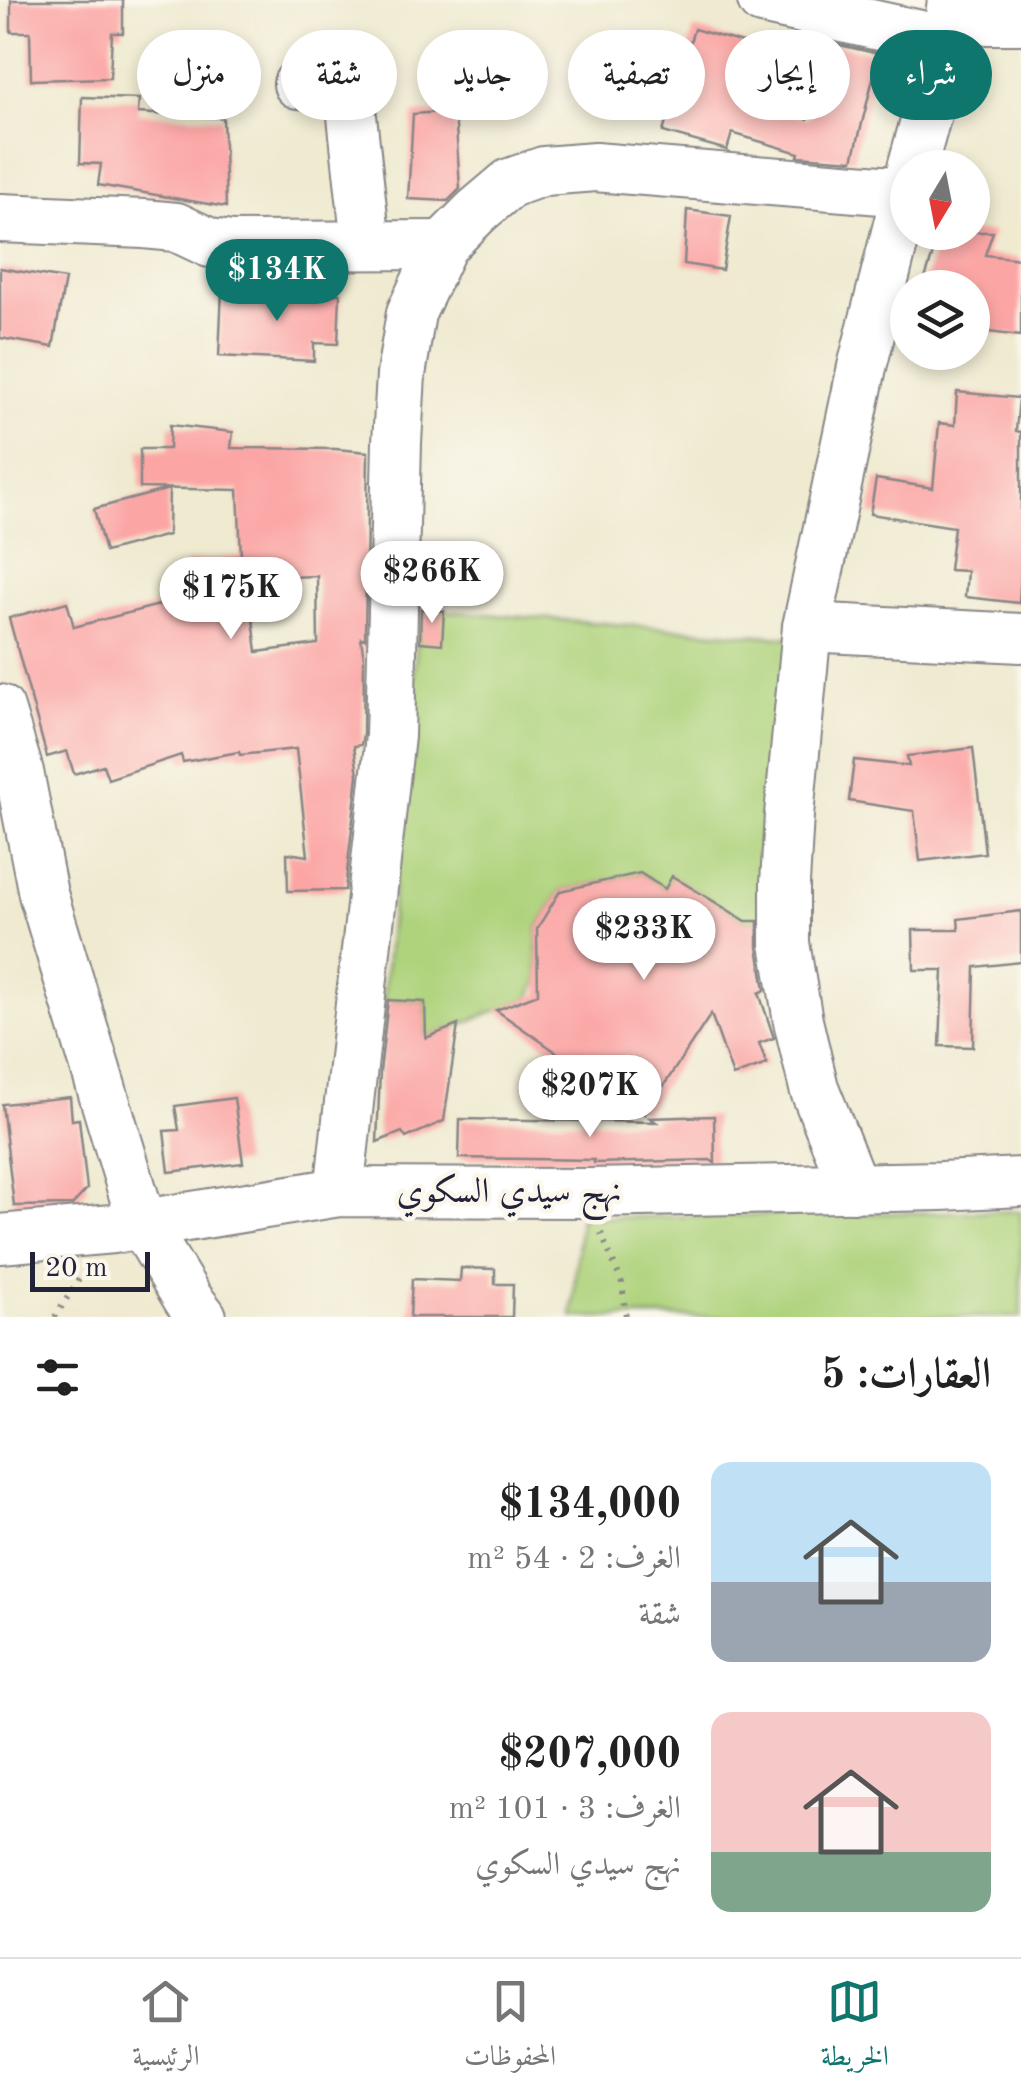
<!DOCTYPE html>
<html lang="ar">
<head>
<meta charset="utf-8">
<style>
  body { margin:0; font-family:"Old Standard TT",Amiri,serif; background:#f2f2f2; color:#222; direction:rtl; height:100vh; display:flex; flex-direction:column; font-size:38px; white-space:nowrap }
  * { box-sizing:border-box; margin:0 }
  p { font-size:32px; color:#767676 }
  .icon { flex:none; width:55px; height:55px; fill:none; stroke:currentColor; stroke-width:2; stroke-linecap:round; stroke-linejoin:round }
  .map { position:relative; height:1317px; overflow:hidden; direction:ltr }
  .sheet { display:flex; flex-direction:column; background:#fff; flex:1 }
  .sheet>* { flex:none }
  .top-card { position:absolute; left:30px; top:30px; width:962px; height:90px; direction:rtl; display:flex; gap:20px }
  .needle { width:65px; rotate:190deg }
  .controls { position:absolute; left:890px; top:150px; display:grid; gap:20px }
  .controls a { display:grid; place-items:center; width:100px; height:100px; border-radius:50%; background:#fff; box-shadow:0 5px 15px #0003; font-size:50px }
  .scale { position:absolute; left:30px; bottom:25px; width:120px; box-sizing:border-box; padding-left:10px; border:5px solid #22223b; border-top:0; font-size:28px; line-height:35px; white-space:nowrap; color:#22223b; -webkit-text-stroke:8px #fbf7ec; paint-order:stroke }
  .price { position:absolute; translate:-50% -85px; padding:0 22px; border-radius:35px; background:#fff; color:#222; font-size:32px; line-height:65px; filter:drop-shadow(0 2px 5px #0008) }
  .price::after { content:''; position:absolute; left:50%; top:60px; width:30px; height:22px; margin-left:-15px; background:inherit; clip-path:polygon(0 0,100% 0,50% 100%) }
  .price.current { background:#0f766e; color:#fff }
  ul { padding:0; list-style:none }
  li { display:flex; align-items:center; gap:30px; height:250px; padding:0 30px }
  li span { display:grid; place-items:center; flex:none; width:280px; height:200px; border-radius:20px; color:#555 }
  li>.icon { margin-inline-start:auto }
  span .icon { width:120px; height:120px; fill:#fffc; stroke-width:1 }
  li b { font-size:42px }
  h2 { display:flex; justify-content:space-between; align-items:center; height:120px; padding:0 30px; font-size:42px }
  .chip { padding:0 35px; border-radius:45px; background:#fff; box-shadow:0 5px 15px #0003; font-size:35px; line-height:90px }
  .chip.current { background:#0f766e; color:#fff }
  .dock { display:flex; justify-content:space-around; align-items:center; height:140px; border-top:2px solid #e0e0e0; background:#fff; font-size:28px; color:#767676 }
  .dock a { display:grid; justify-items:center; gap:5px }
  .dock .current { color:#0f766e }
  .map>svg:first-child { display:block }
  .green { fill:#afd37d; stroke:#687a5c; stroke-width:2.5 }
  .building { fill:#fba6a5; fill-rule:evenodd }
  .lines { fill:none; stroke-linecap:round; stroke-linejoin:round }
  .street-casing { stroke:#888686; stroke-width:52 }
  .path { stroke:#888686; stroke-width:6; stroke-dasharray:2.5 8; stroke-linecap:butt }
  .street { stroke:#fff; stroke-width:48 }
  .labels { text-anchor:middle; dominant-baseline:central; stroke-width:9; stroke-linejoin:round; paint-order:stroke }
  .street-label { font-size:35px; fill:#22223b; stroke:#fbf7ec }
</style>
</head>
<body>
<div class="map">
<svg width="1021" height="1317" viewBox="0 0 1021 1317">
  <rect width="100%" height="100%" fill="#fbf7ec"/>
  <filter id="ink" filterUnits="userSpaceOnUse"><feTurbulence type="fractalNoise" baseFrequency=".01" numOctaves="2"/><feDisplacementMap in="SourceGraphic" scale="20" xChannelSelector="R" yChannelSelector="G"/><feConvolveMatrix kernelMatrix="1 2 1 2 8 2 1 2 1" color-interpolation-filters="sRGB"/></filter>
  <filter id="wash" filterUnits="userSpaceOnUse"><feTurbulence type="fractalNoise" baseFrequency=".0048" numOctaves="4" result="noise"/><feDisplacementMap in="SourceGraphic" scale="40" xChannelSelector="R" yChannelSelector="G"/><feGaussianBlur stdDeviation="2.25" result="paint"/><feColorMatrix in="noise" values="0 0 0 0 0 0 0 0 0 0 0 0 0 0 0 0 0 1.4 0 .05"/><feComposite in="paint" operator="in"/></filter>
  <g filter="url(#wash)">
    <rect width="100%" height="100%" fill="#efead0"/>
    <g class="green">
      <path d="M 420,609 L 795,638 L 768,921 L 746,921 L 672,877 L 665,889 L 640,873 L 560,891 L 537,929 L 538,981 L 529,998 L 426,1038 L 425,1002 L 383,1000 Z"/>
      <path d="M 1021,1211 L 1021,1317 L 572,1317 L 580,1218 Z"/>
    </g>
    <g id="blocks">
      <g class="building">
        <path d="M 11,0 L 123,0 L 123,33 L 112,33 L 110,78 L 31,80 L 30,32 L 11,32 Z"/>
        <path d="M 694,29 L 757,47 L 742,99 L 808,119 L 826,42 L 879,54 L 853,160 L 798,156 L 799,153 L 732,133 L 727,150 L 663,132 Z"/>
        <path d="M 82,97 L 139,99 L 138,113 L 223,118 L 226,207 L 98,185 L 101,164 L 80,163 Z"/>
        <path d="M 455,111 L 460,189 L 448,201 L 408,199 L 413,114 Z"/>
        <path d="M 687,210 L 731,216 L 722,270 L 684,264 Z"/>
        <path d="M 945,232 L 993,232 L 985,255 L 1021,259 L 1021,336 L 972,330 L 972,288 L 922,288 L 937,241 L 943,242 Z"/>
        <path d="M 0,268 L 65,279 L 53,347 L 0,338 Z"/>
        <path d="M 222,289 L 340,294 L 338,344 L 314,343 L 314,361 L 219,356 Z"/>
        <path d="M 957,392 L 1019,398 L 1016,431 L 1021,432 L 1021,574 L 1019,603 L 965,597 L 967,571 L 949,570 L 954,527 L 870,514 L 876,479 L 933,488 L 939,423 L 955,425 Z"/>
        <path d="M 170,425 L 233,432 L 231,448 L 336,449 L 368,452 L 365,639 L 361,638 L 364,659 L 363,734 L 361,745 L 354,746 L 358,775 L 345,890 L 288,891 L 287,853 L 308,856 L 296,749 L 240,755 L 239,752 L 183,762 L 181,755 L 108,779 L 103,765 L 74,774 L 67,751 L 47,757 L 9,618 L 67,602 L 74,627 L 190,597 L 186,563 L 241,557 L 238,490 L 140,488 L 140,449 L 169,449 ZM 317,576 L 318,644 L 257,652 L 248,578 Z"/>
        <path d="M 169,489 L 168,535 L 105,552 L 94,509 Z"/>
        <path d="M 421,609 L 444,611 L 442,644 L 420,642 Z"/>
        <path d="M 973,748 L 985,853 L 920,861 L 914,811 L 849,801 L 854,760 L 909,766 L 907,756 Z"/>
        <path d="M 640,873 L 665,889 L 672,876 L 746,921 L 758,921 L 758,947 L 765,990 L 759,993 L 774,1038 L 759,1043 L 767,1064 L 733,1076 L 711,1014 L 645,1114 L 496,1010 L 538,994 L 537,929 L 560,891 Z"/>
        <path d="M 1021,911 L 1021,962 L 975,967 L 973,1047 L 940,1046 L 943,970 L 914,970 L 913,930 L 959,930 L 958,919 Z"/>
        <path d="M 388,1000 L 425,1002 L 426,1038 L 458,1025 L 444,1121 L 406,1138 L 402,1132 L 377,1142 L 380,1072 Z"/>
        <path d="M 70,1097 L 72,1120 L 79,1119 L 87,1189 L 72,1205 L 14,1206 L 2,1104 Z"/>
        <path d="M 234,1098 L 243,1163 L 169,1172 L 164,1131 L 179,1130 L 175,1106 Z"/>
        <path d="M 714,1116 L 715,1163 L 710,1160 L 594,1163 L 594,1160 L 459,1158 L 460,1119 L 656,1122 L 650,1118 Z"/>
        <path d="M 461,1268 L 495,1269 L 495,1284 L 513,1284 L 512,1317 L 410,1317 L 412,1279 L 460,1281 Z"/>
      </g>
    </g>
  </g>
  <g filter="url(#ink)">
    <use href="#blocks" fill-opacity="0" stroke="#888686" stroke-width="2.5"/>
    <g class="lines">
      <g class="street-casing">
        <g id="street">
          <path d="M 762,0 L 947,41"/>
          <path d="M 951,20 L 1021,20"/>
          <path d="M 298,84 C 322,86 340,82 351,107 L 366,244"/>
          <path d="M 912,168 L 947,41 L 952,0"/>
          <path d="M 0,218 L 144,224 L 176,227 L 210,243 L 232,246 L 443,245"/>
          <path d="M 807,627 L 1021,638"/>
          <path d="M 0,709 L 19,772 L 43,894 L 142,1223 L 188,1299 L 202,1317"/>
          <path d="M 854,1188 L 814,1088 L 798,1021 L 785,943 L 785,883 L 789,815 L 807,627 L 862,367 L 908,185"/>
          <path d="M 339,1192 L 390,736 L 397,442 L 401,375 L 411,313 L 443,245 L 477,211 L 510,183 L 544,171 L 595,167 L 906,192"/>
          <path d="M 0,1239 L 113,1229 L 339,1192 L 590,1193 L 941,1186 L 1021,1182"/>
        </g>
      </g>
      <g class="path">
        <path d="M 601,1233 L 622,1283 L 626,1317"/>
        <path d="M 55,1317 L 81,1276"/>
      </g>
      <use href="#street" class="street"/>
    </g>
  </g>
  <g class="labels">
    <g class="street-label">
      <text x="509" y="1192">نهج سيدي السكوي</text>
    </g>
  </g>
</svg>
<div class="controls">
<a><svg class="needle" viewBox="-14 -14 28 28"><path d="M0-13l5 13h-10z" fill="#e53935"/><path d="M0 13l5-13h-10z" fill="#767676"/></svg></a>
<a><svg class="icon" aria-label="layers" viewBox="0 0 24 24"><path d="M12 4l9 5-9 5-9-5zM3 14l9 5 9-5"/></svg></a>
</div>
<div class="scale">20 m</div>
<b class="price current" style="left:277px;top:324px">$134K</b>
<b class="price" style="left:432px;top:626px">$266K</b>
<b class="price" style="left:231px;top:642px">$175K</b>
<b class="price" style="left:644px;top:983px">$233K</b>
<b class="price" style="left:590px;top:1140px">$207K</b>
<div class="top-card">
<a class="chip current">شراء</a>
<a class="chip">إيجار</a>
<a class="chip">تصفية</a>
<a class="chip">جديد</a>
<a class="chip">شقة</a>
<a class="chip">منزل</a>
</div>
</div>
<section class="sheet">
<h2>العقارات: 5<svg class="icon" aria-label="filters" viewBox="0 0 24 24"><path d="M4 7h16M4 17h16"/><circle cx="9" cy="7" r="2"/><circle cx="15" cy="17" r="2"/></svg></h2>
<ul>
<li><span style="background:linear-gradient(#bfe0f5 60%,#9aa5b1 0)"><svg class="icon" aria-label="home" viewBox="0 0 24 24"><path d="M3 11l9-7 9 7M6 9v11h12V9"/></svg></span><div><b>$134,000</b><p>الغرف: 2 · 54 m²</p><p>شقة</p></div></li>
<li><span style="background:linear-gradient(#f6c9c9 70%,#7fa58c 0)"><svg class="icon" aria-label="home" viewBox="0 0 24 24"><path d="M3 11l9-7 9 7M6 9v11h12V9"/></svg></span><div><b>$207,000</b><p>الغرف: 3 · 101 m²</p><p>نهج سيدي السكوي</p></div></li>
</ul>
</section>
<nav class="dock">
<a class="current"><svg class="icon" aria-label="map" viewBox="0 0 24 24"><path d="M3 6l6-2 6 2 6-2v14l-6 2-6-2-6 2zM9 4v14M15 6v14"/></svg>الخريطة</a>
<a><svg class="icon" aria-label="saved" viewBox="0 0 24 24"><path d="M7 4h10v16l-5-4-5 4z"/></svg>المحفوظات</a>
<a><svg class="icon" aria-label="home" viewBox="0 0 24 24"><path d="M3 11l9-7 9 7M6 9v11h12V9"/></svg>الرئيسية</a>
</nav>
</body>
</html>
